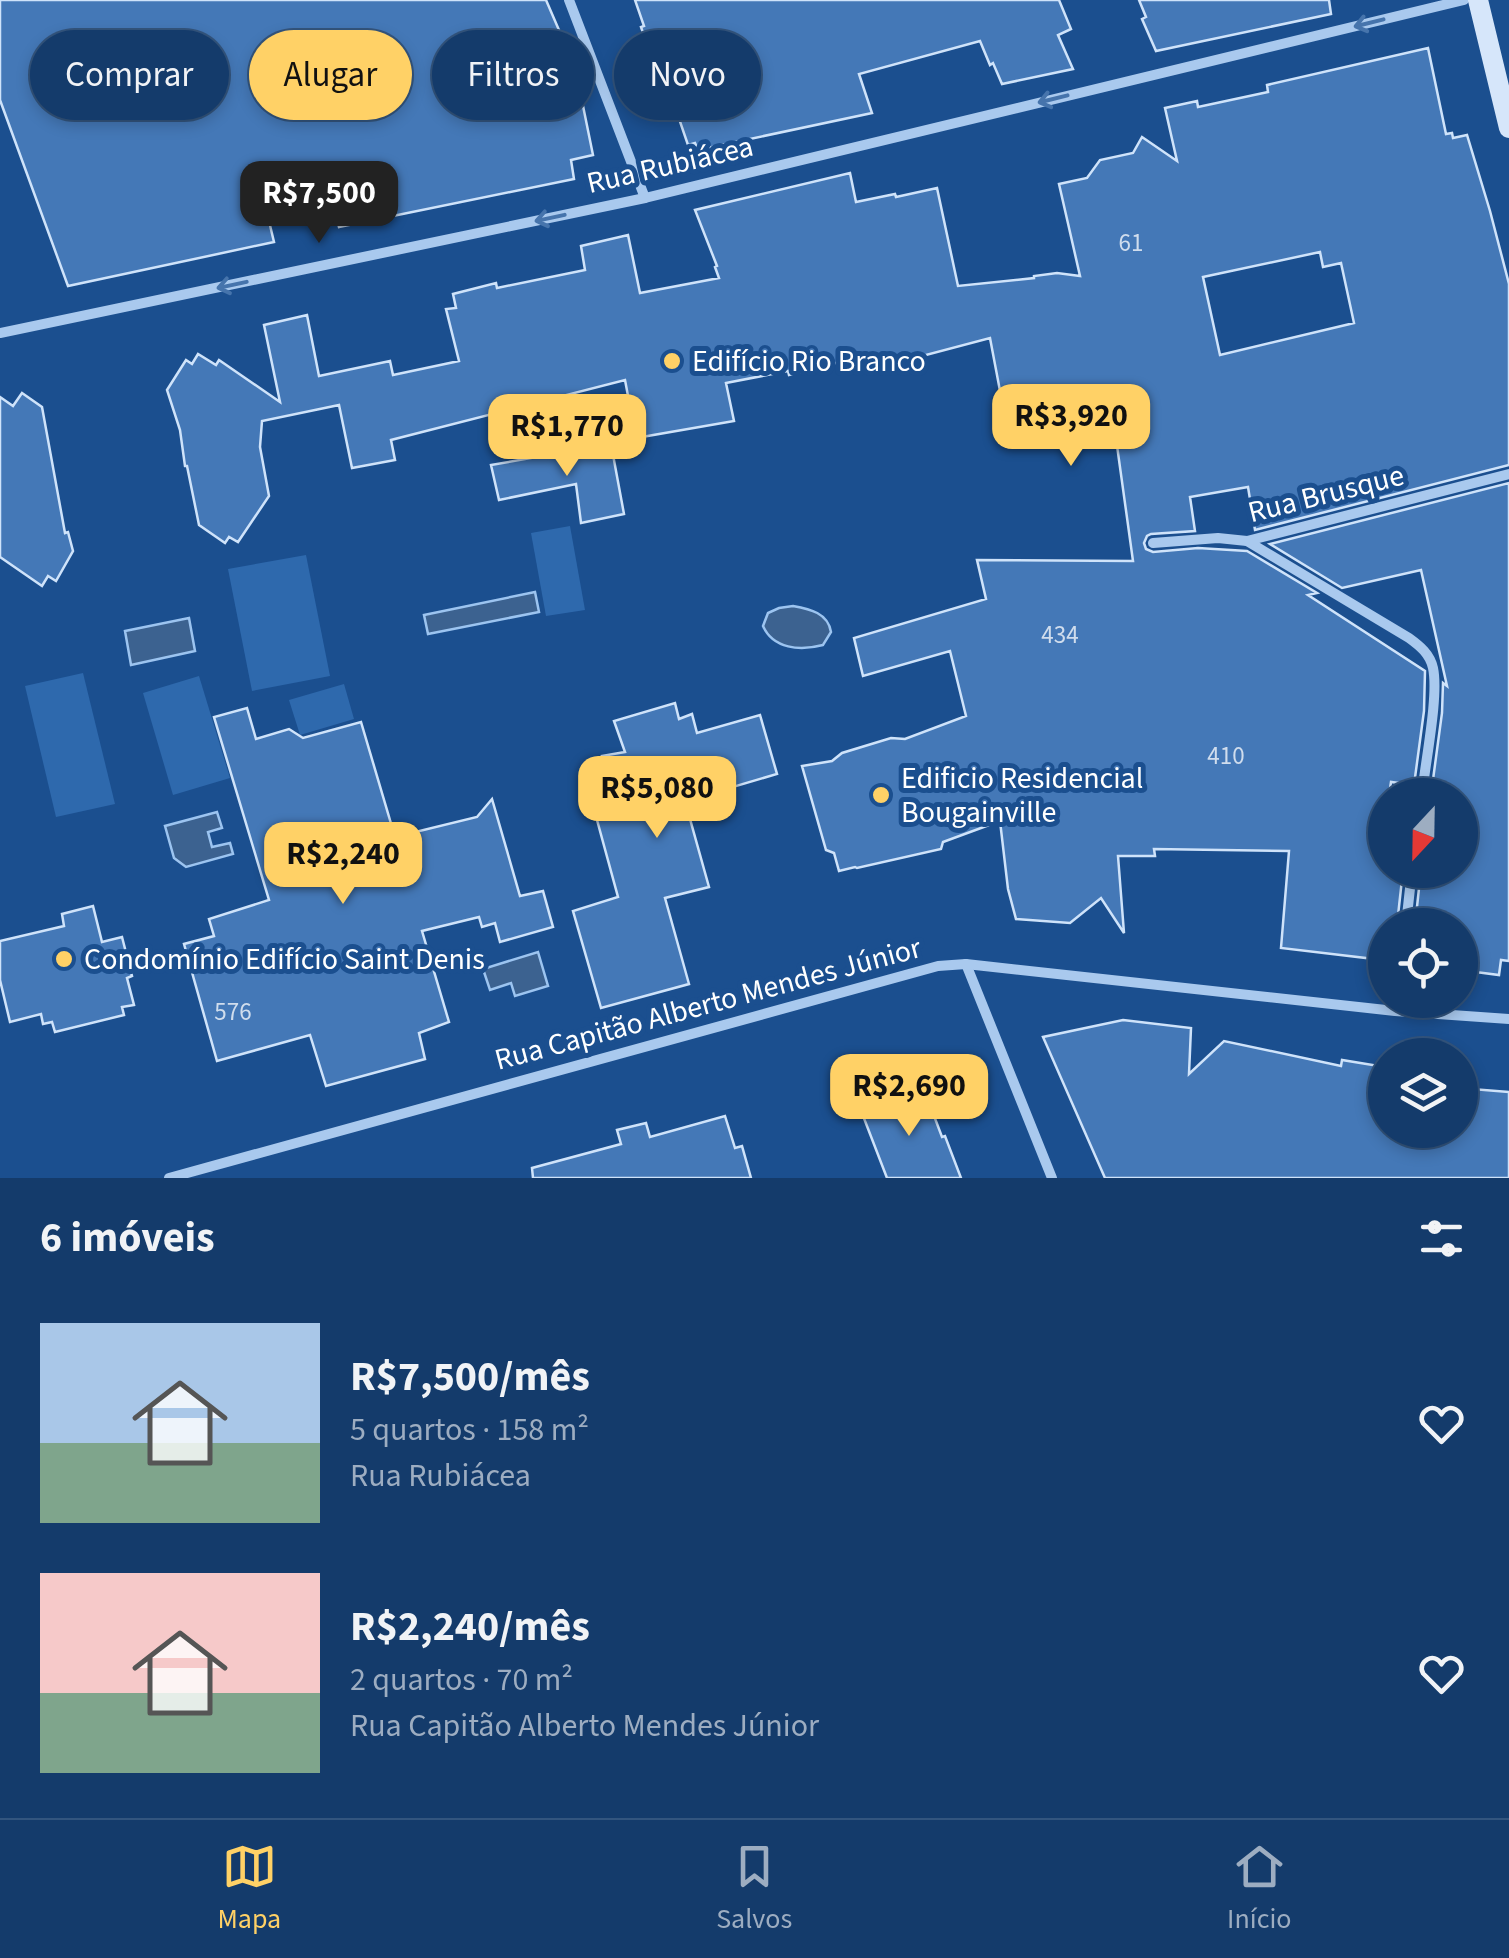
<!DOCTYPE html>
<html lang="pt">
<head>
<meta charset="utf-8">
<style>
  body { margin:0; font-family:"Source Sans 3",sans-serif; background:#1d4271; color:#f1f3f6; height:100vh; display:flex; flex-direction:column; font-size:38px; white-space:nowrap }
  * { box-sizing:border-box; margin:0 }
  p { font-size:32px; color:#9dadc1 }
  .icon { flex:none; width:55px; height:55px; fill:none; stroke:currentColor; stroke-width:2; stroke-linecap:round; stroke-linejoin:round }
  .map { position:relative; height:1178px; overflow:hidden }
  .side { display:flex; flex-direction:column; background:#143b6b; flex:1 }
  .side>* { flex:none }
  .banner { position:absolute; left:30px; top:30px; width:1000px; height:90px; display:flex; gap:20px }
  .needle { width:65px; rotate:202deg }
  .fabs { position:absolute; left:1368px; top:778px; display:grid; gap:20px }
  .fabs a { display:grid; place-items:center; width:110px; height:110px; border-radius:50%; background:#143b6b; box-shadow:0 5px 15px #0003,0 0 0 2px #33557e; font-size:50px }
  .price { position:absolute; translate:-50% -85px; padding:0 22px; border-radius:20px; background:#ffd166; color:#111; font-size:32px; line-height:65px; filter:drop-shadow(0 2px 5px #0008) }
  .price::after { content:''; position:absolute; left:50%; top:60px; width:30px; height:22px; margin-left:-15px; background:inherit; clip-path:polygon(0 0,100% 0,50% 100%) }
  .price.current { background:#222; color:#fff }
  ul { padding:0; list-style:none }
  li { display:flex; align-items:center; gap:30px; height:250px; padding:0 40px }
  li span { display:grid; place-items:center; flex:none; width:280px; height:200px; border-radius:0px; color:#555 }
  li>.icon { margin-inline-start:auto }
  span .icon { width:120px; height:120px; fill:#fffc; stroke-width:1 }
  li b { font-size:42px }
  h2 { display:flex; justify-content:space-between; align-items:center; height:120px; padding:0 40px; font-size:42px }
  .pill { padding:0 35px; border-radius:45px; background:#143b6b; box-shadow:0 5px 15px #0003,0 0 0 2px #33557e; font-size:35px; line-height:90px }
  .pill.current { background:#ffd166; color:#111 }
  .menu { display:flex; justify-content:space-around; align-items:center; height:140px; border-top:2px solid #33557e; background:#143b6b; font-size:28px; color:#9dadc1 }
  .menu a { display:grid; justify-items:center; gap:5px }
  .menu .current { color:#ffd166 }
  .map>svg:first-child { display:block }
  .green { fill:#2e69ad }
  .water { fill:#3c6290; stroke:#9cc4f0; stroke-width:2.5 }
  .building { fill:#4478b7; stroke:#cfe3fa; stroke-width:2.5; fill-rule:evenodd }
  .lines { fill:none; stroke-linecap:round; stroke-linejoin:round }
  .street { stroke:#a9c9ee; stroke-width:10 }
  .secondary { stroke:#d6e6fa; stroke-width:20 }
  .oneway { stroke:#4674ac }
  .poi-dot { fill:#ffd166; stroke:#1b4f8f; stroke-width:4 }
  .labels { text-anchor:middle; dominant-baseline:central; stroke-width:10; stroke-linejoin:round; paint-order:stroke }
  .number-label { font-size:25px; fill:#d0dded }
  .street-label { font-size:30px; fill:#fff; stroke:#1b4f8f }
  .poi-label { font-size:30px; fill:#fff; stroke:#1b4f8f; text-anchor:start }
</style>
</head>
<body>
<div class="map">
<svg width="1509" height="1178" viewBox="0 0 1509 1178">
  <rect width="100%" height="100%" fill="#1b4f8f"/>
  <g class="green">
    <path d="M 570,526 L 585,610 L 546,616 L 531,533 Z"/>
    <path d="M 306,555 L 330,676 L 252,691 L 228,569 Z"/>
    <path d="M 83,673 L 115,804 L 56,817 L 25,686 Z"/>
    <path d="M 199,676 L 230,778 L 173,795 L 143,693 Z"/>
    <path d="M 344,684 L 354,719 L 300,735 L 289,700 Z"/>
  </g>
  <g class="water">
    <path d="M 535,592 L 539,612 L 428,634 L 424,615 Z"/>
    <path d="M 793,606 C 810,609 828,613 831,632 L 823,645 C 800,651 773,649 763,626 L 768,613 L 779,608 Z"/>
    <path d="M 189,618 L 195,651 L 131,665 L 125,631 Z"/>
    <path d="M 217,812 L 222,828 L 208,832 L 212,847 L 230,843 L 233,854 L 186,867 L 174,858 L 165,826 Z"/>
    <path d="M 538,952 L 548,986 L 515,996 L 511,983 L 490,990 L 483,969 Z"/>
  </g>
  <g class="building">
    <path d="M 0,0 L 546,0 L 587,95 L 581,96 L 593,155 L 571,160 L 574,179 L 339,227 L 333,203 L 268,217 L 274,242 L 68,286 L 0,100 Z"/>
    <path d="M 635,0 L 1059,0 L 1071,29 L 1058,35 L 1073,69 L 1002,84 L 993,63 L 990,65 L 980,41 L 859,74 L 872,113 L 698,150 L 695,143 L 688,145 L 672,98 L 666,100 L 641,27 L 644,26 Z"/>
    <path d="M 1139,0 L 1329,0 L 1331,14 L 1156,51 L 1142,19 L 1146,17 Z"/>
    <path d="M 1428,48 L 1446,134 L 1452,133 L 1453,138 L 1467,135 L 1490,211 L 1509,284 L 1509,465 L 1255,530 L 1248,487 L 1190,497 L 1195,531 L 1151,534 L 1147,536 L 1144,543 L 1146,549 L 1153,552 L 1198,548 L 1247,551 L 1317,593 L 1308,595 L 1425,671 L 1424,711 L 1414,785 L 1391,782 L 1389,795 L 1385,795 L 1385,870 L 1403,870 L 1397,925 L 1385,925 L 1383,960 L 1281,948 L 1289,851 L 1154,849 L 1155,856 L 1118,856 L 1124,933 L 1101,898 L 1070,923 L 1016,919 L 1008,889 L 1000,821 L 943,842 L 941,849 L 857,868 L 855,867 L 839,871 L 834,853 L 826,850 L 802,766 L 832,761 L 842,753 L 891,738 L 905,739 L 966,716 L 950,651 L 863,676 L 854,638 L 986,599 L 977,560 L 1133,561 L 1110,395 L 1078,410 L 1004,412 L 990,338 L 858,373 L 855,358 L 789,375 L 788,371 L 726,383 L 734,421 L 636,438 L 625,380 L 391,440 L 395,460 L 352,468 L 339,405 L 262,421 L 260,447 L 269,496 L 238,542 L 229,537 L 225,543 L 199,525 L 187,466 L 185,466 L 180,430 L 167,390 L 186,360 L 192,364 L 198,354 L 216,365 L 219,360 L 280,402 L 264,325 L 307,315 L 319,376 L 390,361 L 393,375 L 459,361 L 446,309 L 456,308 L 453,294 L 496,283 L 497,288 L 585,270 L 581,246 L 628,235 L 640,293 L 719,278 L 715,267 L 717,266 L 695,210 L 850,173 L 856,202 L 895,194 L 896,197 L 937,188 L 958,286 L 1034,278 L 1034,276 L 1057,273 L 1080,276 L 1059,184 L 1087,178 L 1100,160 L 1133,153 L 1142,137 L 1177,161 L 1165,108 L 1197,101 L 1198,107 L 1268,92 L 1267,85 ZM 1320,252 L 1323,267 L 1341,263 L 1354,323 L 1220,355 L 1203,277 Z"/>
    <path d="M 22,393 L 42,407 L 65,533 L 68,532 L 73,551 L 56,581 L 48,576 L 42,586 L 0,557 L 0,397 L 13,406 Z"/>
    <path d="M 611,444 L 624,514 L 581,523 L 576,484 L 499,500 L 491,465 Z"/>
    <path d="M 1509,483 L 1509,961 L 1501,960 L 1499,975 L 1460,970 L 1460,925 L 1415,925 L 1421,870 L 1460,870 L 1459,791 L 1432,787 L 1442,713 L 1443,683 L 1447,686 L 1421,570 L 1342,588 L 1270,544 Z"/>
    <path d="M 675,703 L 679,719 L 692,714 L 697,733 L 760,715 L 777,774 L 685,801 L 709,887 L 665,898 L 689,984 L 601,1008 L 573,911 L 618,897 L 585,776 L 606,771 L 602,756 L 625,752 L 614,721 Z"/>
    <path d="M 247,708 L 256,739 L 289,729 L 303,738 L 361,722 L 395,837 L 477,817 L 492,799 L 520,896 L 543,891 L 553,927 L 500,942 L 495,923 L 482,927 L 479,917 L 422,931 L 449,1022 L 419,1033 L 425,1059 L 326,1086 L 310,1035 L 217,1061 L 184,944 L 214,936 L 209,919 L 269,900 L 214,717 Z"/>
    <path d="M 93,906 L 102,942 L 122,937 L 132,976 L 127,978 L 134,1005 L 122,1007 L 124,1015 L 55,1032 L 52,1022 L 43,1024 L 41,1014 L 10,1022 L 0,980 L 0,941 L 64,926 L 62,914 Z"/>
    <path d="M 1123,1020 L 1191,1028 L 1189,1074 L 1224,1041 L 1341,1066 L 1342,1060 L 1385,1067 L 1385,1130 L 1460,1130 L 1460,1088 L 1509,1092 L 1509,1178 L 1105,1178 L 1043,1037 Z"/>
    <path d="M 925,1092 L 942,1137 L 945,1136 L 961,1178 L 887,1178 L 860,1108 L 891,1096 L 895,1104 Z"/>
    <path d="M 725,1116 L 735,1148 L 742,1146 L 751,1178 L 533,1178 L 532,1168 L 621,1144 L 617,1130 L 646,1123 L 650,1137 Z"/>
  </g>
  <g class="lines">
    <g class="street">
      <path d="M 569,0 L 645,198"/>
      <path d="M 0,333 L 645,198 L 1464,0"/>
      <path d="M 1247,541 L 1409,638 C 1420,646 1430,654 1433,668 C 1439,696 1425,763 1422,795"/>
      <path d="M 1153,543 L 1218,538 L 1247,541 L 1509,474"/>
      <path d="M 1406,925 L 1412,870"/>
      <path d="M 966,964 L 1052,1178"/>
      <path d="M 169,1178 L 938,966 L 966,964 L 1395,1011 L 1509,1019"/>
    </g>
    <path class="secondary" d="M 1478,0 L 1509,128"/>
  </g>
  <defs><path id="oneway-shaft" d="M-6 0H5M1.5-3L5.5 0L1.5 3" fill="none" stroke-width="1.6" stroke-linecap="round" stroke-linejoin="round" transform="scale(2.5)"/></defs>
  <g class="oneway">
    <use href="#oneway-shaft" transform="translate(1369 23) rotate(166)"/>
    <use href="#oneway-shaft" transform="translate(1053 99) rotate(166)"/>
    <use href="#oneway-shaft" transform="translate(550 218) rotate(168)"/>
    <use href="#oneway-shaft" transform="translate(232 285) rotate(168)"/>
  </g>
  <g class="poi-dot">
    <circle cx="672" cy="361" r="10"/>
    <circle cx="881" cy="795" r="10"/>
    <circle cx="64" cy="959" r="10"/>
  </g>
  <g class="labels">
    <g class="number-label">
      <text x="1131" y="243">61</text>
      <text x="1060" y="635">434</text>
      <text x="1226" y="756">410</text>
      <text x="233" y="1012">576</text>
    </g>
    <g class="street-label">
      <text transform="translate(670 165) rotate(-13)">Rua Rubiácea</text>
      <text transform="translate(1326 494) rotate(-14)">Rua Brusque</text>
      <text transform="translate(708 1004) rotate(-15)">Rua Capitão Alberto Mendes Júnior</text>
    </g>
    <g class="poi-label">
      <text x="692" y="361">Edifício Rio Branco</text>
      <text x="901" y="778">Edificio Residencial<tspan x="901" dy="34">Bougainville</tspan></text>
      <text x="84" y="959">Condomínio Edifício Saint Denis</text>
    </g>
  </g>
</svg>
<div class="fabs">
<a><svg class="needle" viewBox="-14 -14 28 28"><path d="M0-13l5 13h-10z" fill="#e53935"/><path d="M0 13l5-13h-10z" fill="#9dadc1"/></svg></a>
<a><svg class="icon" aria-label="locate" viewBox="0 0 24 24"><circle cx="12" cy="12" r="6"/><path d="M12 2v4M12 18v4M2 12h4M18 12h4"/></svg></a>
<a><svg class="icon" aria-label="layers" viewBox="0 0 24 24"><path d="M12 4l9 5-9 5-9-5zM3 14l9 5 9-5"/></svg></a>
</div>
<b class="price current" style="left:319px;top:246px">R$7,500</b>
<b class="price" style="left:1071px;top:469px">R$3,920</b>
<b class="price" style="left:567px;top:479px">R$1,770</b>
<b class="price" style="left:657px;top:841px">R$5,080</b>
<b class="price" style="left:343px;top:907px">R$2,240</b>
<b class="price" style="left:909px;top:1139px">R$2,690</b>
<div class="banner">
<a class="pill">Comprar</a>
<a class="pill current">Alugar</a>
<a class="pill">Filtros</a>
<a class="pill">Novo</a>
</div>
</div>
<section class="side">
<h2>6 imóveis<svg class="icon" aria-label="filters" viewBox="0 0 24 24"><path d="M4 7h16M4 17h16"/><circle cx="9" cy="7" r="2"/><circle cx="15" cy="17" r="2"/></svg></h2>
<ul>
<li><span style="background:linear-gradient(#a9c7e8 60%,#7fa58c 0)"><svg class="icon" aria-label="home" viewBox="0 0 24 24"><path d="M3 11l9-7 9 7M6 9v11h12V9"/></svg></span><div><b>R$7,500/mês</b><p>5 quartos · 158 m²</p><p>Rua Rubiácea</p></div><svg class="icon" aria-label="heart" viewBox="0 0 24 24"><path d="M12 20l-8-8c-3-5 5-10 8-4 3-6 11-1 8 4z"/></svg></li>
<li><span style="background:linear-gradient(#f6c9c9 60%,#7fa58c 0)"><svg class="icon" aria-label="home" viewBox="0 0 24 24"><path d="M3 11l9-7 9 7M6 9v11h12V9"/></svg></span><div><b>R$2,240/mês</b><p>2 quartos · 70 m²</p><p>Rua Capitão Alberto Mendes Júnior</p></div><svg class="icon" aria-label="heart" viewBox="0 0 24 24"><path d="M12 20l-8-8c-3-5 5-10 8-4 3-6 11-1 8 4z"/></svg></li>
</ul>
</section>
<nav class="menu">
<a class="current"><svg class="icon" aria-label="map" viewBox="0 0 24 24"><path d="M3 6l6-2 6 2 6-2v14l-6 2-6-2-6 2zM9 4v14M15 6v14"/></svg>Mapa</a>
<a><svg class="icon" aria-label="saved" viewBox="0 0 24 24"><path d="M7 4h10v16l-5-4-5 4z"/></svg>Salvos</a>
<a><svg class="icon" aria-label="home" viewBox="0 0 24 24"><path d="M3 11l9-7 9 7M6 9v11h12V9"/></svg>Início</a>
</nav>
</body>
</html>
